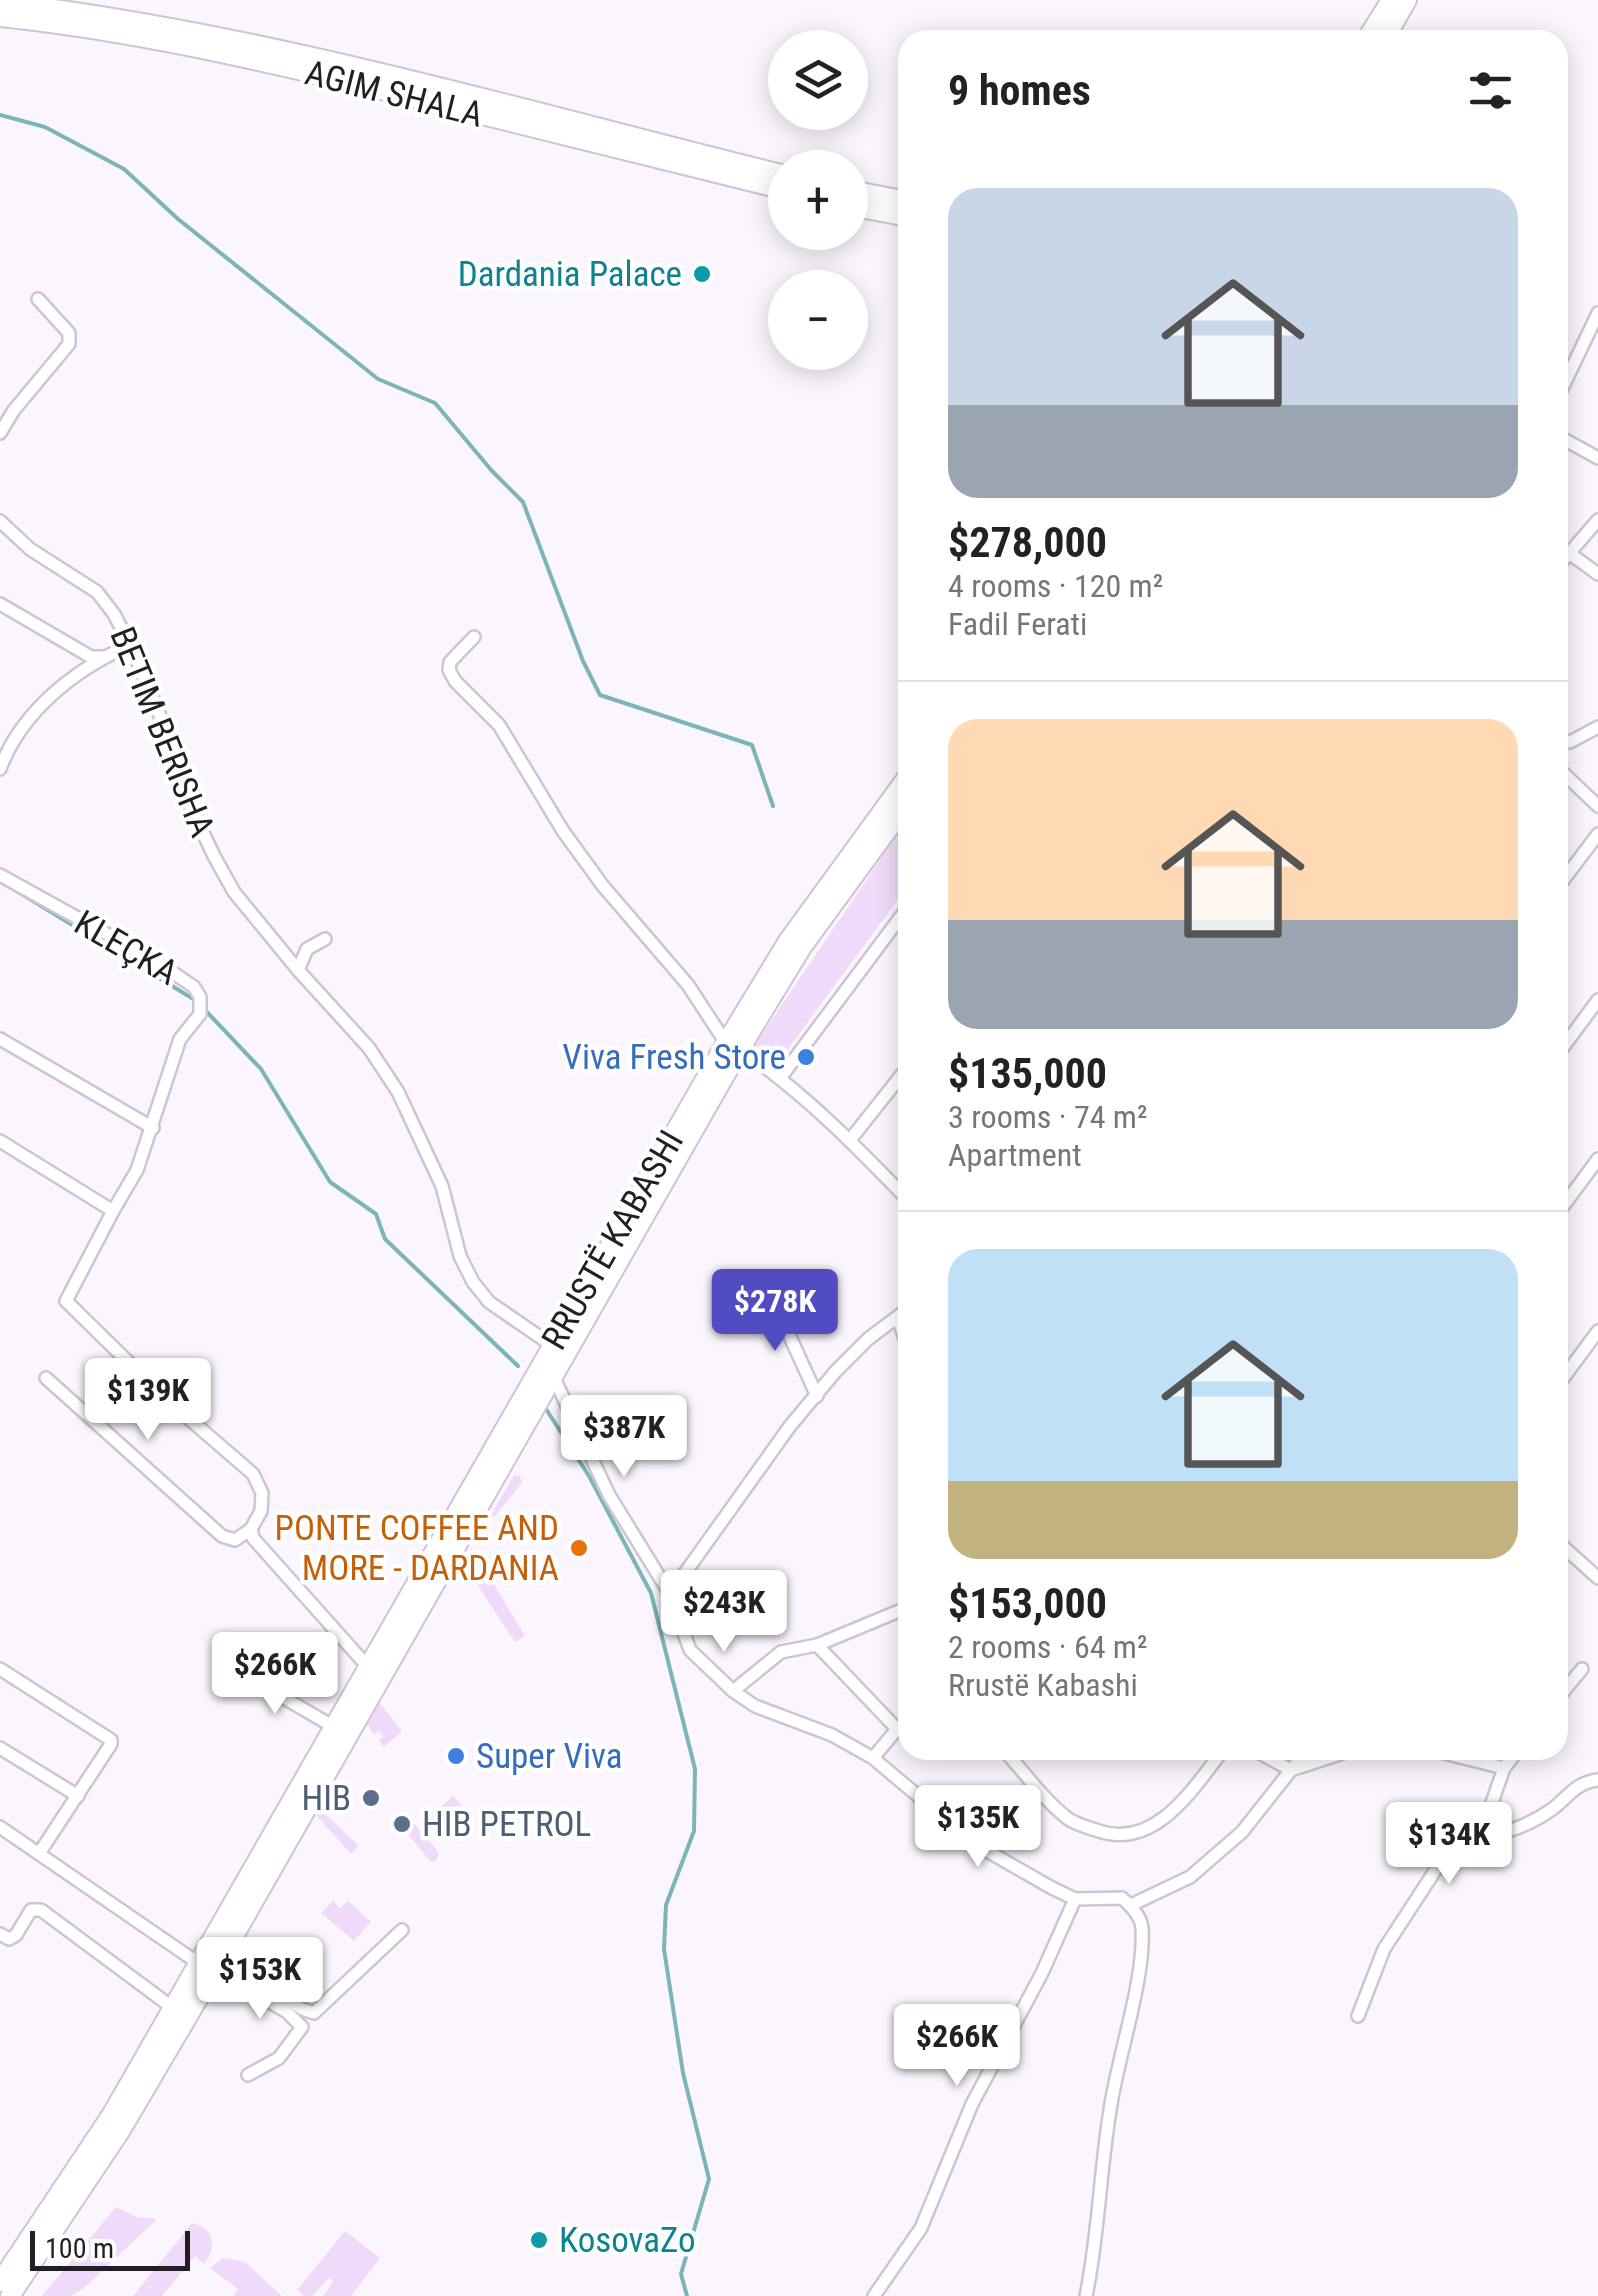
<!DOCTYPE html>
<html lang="en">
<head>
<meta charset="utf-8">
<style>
  body { margin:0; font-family:"Roboto Condensed",sans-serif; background:#f2f2f2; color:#222; height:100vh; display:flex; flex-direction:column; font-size:38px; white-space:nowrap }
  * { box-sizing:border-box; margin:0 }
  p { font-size:32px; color:#767676 }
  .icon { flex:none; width:55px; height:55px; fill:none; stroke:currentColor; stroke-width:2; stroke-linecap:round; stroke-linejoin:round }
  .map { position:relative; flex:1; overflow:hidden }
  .panel { position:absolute; left:898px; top:30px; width:670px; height:1730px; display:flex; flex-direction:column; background:#fff; border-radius:30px; box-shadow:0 5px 25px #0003 }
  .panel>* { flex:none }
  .buttons { position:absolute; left:768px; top:30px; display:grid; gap:20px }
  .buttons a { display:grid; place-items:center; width:100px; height:100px; border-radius:50%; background:#fff; box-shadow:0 5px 25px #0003; font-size:50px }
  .scale { position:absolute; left:30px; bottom:25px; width:160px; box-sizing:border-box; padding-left:10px; border:5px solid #231e25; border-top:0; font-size:28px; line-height:35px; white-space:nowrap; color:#231e25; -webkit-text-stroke:8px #fff; paint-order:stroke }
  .price { position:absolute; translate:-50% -85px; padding:0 22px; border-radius:10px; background:#fff; color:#222; font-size:32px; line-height:65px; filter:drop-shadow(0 2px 5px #0008) }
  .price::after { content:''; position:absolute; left:50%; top:60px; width:30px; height:22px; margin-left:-15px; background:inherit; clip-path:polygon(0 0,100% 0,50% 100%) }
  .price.active { background:#524cc3; color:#fff }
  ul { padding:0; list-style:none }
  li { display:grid; align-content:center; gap:20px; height:530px; padding:0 50px }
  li+li { border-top:2px solid #e0e0e0 }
  li span { display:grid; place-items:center; height:310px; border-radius:30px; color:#555 }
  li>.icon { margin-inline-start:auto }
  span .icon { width:180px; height:180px; fill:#fffc; stroke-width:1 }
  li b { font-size:42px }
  h2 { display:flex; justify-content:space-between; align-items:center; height:120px; padding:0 50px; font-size:42px }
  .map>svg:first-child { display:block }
  .green { fill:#f0daf9 }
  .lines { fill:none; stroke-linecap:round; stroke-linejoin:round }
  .stream { stroke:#7cb4b7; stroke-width:4 }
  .minor-casing { stroke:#d0c3d5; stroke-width:16 }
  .secondary-casing { stroke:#d0c3d5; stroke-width:22 }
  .primary-casing { stroke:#d0c3d5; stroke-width:22 }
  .minor { stroke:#fff; stroke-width:11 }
  .secondary { stroke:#fff; stroke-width:18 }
  .primary { stroke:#fff; stroke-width:18 }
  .culture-dot { fill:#0f9aa8; stroke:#fff; stroke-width:4 }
  .shop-dot { fill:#3f7fe0; stroke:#fff; stroke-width:4 }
  .food-dot { fill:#e8710a; stroke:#fff; stroke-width:4 }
  .service-dot { fill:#5c6f8a; stroke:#fff; stroke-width:4 }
  .labels { text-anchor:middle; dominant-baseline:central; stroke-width:9; stroke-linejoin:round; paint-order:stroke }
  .street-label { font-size:35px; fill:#231e25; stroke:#fff }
  .culture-label { font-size:35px; fill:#0d838f; stroke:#fff; text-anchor:end }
  .shop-label { font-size:35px; fill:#366cbe; stroke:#fff; text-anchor:end }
  .food-label { font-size:35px; fill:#c56008; stroke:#fff; text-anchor:end }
  .service-label { font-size:35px; fill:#4e5e75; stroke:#fff; text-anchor:end }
</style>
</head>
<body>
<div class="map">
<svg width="1598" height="2296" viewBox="0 0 1598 2296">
  <rect width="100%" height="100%" fill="#fbf6fd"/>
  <g class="green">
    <path d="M 907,820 L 907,887 L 777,1064 L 754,1046 Z"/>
    <path d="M 514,1475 L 520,1476 L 522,1483 L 495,1516 L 490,1517 Z"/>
    <path d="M 467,1569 L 483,1571 L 489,1576 L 525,1636 L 515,1642 Z"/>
    <path d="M 375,1697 L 402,1731 L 384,1747 L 379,1740 L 384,1736 L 379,1731 L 374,1735 L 363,1718 Z"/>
    <path d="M 453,1796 L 466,1810 L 462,1815 L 468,1821 L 452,1836 L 432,1814 Z"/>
    <path d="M 310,1808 L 322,1811 L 358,1845 L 351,1854 Z"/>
    <path d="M 411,1820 L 439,1853 L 436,1861 L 431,1862 L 403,1828 Z"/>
    <path d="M 333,1901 L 340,1908 L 348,1901 L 371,1922 L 354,1941 L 321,1913 Z"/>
    <path d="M 116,2207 L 137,2217 L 157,2219 L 84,2288 L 71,2296 L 42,2296 Z"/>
    <path d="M 192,2223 C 214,2228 218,2246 204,2264 L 195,2256 L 162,2296 L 133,2296 Z"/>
    <path d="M 345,2231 L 380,2258 L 351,2296 L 323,2296 L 333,2282 L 329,2278 L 312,2296 L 304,2296 L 297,2290 Z"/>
    <path d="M 223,2258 L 245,2262 L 282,2296 L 233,2296 L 238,2289 L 210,2268 Z"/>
  </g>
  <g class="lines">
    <g class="stream">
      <path d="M 0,115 L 45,127 L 124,169 L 178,219 L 378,379 L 435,403 L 492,471 L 523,502 L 583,661 L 600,695 L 752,745 L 773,806"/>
      <path d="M 7,885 L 195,1000"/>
      <path d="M 205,1010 L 261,1069 L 330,1182 L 376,1214 L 385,1239 L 518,1366"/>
      <path d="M 546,1409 L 589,1476 L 651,1593 L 695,1769 L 694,1831 L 666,1905 L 664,1949 L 683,2073 L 709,2179 L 681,2274 L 687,2296"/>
    </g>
    <g class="minor-casing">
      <g id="minor">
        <path d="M 1558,397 L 1598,313"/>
        <path d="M 0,433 L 14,410 L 69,344 L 69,333 L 38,299"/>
        <path d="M 1558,436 L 1598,458"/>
        <path d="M 0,521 L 30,549 L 97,592 L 114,614 L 135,655 L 169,738 L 188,801 L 214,856 L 234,892 L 298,970"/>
        <path d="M 1569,553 L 1598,574"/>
        <path d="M 1558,566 L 1598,520"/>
        <path d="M 0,604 L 91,657 L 103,657"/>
        <path d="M 474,637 L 450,662 L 449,670 L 455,681 L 499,725 L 563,831 L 603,886 L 688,985 L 726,1043"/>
        <path d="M 1558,738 L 1570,742 L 1598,727"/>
        <path d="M 1558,768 L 1598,806"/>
        <path d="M 0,769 C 21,712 74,670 128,646"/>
        <path d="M 0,875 L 159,963 L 194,987 L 200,997 L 200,1014 L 180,1039 L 137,1170 L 113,1211"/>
        <path d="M 1558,887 L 1598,834"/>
        <path d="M 325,939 L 307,949 L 298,970 L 369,1048 L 398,1092 L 442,1186 L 460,1256 L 473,1282 L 489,1302 L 553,1346"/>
        <path d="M 0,1039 L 153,1128"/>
        <path d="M 740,1049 C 803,1092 855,1145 908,1200"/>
        <path d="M 1558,1054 L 1598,1000"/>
        <path d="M 781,1077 L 908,907"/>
        <path d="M 850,1140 L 908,1067"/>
        <path d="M 0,1141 L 113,1211 L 66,1301 L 165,1398 L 253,1474 L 262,1493 L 261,1511 L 251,1529 L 235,1540 L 222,1536 L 46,1378"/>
        <path d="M 1558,1213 L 1598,1159"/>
        <path d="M 770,1293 L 817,1396"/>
        <path d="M 908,1309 L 868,1339 L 836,1371 L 790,1426 L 670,1594 L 690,1650 L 733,1691 L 755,1706 L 832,1735 L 873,1758 L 975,1844 L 1052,1888 L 1075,1899 L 1122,1898 C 1131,1906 1142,1917 1142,1929 C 1145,1978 1119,2053 1111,2104 C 1100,2168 1099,2233 1086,2296"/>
        <path d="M 898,1318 L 908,1348"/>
        <path d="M 554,1378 L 609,1495 L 670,1594"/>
        <path d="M 1558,1385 L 1598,1331"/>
        <path d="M 251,1529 L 253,1538 L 368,1667"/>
        <path d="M 1558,1542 L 1598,1578"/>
        <path d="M 817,1645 L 899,1611 L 908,1611"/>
        <path d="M 0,1669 L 111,1740 L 111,1744 L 40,1852"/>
        <path d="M 236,1670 L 334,1727"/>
        <path d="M 733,1691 L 781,1652 L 817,1645 L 897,1729 L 873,1758"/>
        <path d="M 1558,1698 L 1582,1669"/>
        <path d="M 0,1748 L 78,1796"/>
        <path d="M 1004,1750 C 1025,1773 1042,1798 1067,1818 C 1075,1824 1086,1827 1096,1830 C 1154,1852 1193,1789 1223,1750"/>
        <path d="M 1254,1750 L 1291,1770 L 1308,1750"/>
        <path d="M 1432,1750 L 1504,1768"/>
        <path d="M 0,1827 L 198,1963"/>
        <path d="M 1474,1835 C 1499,1838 1531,1824 1551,1810 C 1569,1797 1574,1783 1598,1780"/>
        <path d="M 1131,1905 L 1190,1877 L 1242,1832 L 1291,1770 L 1352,1750"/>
        <path d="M 0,1934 L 9,1939 L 16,1935 L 31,1910 L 41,1910 L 173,2008"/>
        <path d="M 222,1957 L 302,2009 L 314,2013 L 402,1930"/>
        <path d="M 215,1970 L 287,2012 L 302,2027 L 279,2058 L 248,2075"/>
        <path d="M 1358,2016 L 1384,1949 L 1444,1857 L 1474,1835 L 1487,1817 L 1504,1768 L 1518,1750"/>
        <path d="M 874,2296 L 921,2228 L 972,2104 L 1042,1973 L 1075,1899"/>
      </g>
    </g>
    <g class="secondary-casing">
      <g id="secondary">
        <path d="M 0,2 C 266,33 525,111 785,175"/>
        <path d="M 0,17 C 151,33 299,69 446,106 C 559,134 672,162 785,190"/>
        <path d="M 850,190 L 908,201"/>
        <path d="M 850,206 L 908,217"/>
      </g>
    </g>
    <g class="primary-casing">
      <g id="primary">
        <path d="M 1366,40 L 1391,0"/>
        <path d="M 1384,40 L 1407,0"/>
        <path d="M 0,2282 L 112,2114 L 726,1043 L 788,941 L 908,776"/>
        <path d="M 10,2296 L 121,2130 L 198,1999 L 740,1049 L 802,947 L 908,802"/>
      </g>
    </g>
    <use href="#minor" class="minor"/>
    <use href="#secondary" class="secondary"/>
    <use href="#primary" class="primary"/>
  </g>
  <g class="culture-dot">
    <circle cx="702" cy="274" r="10"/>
    <circle cx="539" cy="2240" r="10"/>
  </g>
  <g class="shop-dot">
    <circle cx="806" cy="1057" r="10"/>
    <circle cx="456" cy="1756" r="10"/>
  </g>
  <circle class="food-dot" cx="579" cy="1548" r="10"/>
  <g class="service-dot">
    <circle cx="371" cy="1798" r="10"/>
    <circle cx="402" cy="1824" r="10"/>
  </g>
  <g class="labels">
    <g class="street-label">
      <text transform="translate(394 94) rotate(14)">AGIM SHALA</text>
      <text transform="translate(162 732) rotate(68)">BETIM BERISHA</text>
      <text transform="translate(126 948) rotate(30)">KLEÇKA</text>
      <text transform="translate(613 1240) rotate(-60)">RRUSTË KABASHI</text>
    </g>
    <g class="culture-label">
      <text x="682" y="274">Dardania Palace</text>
      <text x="559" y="2240" text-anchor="start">KosovaZo</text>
    </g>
    <g class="shop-label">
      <text x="786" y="1057">Viva Fresh Store</text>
      <text x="476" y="1756" text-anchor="start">Super Viva</text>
    </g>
    <g class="food-label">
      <text x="559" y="1528">PONTE COFFEE AND<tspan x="559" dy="40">MORE - DARDANIA</tspan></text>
    </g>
    <g class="service-label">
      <text x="351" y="1798">HIB</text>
      <text x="422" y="1824" text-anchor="start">HIB PETROL</text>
    </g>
  </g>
</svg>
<div class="buttons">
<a><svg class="icon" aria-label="layers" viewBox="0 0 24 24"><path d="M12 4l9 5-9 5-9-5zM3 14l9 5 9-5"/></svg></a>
<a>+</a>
<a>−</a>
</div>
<div class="scale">100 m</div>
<b class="price active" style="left:775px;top:1354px">$278K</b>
<b class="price" style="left:148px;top:1443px">$139K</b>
<b class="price" style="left:624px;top:1480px">$387K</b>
<b class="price" style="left:724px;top:1655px">$243K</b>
<b class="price" style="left:275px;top:1717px">$266K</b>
<b class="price" style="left:978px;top:1870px">$135K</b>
<b class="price" style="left:1449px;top:1887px">$134K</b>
<b class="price" style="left:260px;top:2022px">$153K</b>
<b class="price" style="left:957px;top:2089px">$266K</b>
<section class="panel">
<h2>9 homes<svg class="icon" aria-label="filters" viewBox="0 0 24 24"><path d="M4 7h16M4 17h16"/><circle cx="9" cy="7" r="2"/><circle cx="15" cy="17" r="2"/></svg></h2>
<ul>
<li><span style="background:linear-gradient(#c9d6e8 70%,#9aa5b1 0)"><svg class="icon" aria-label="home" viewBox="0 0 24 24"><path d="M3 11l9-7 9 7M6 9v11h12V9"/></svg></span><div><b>$278,000</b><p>4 rooms · 120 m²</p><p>Fadil Ferati</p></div></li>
<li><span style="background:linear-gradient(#ffd9b3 65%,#9aa5b1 0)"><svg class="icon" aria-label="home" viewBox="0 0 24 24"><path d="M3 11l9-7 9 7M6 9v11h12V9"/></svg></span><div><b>$135,000</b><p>3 rooms · 74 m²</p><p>Apartment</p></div></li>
<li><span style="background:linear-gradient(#bfe0f5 75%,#c2b280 0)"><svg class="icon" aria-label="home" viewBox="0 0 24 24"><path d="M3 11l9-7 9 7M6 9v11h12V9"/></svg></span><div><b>$153,000</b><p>2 rooms · 64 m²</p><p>Rrustë Kabashi</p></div></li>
</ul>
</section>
</div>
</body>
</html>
